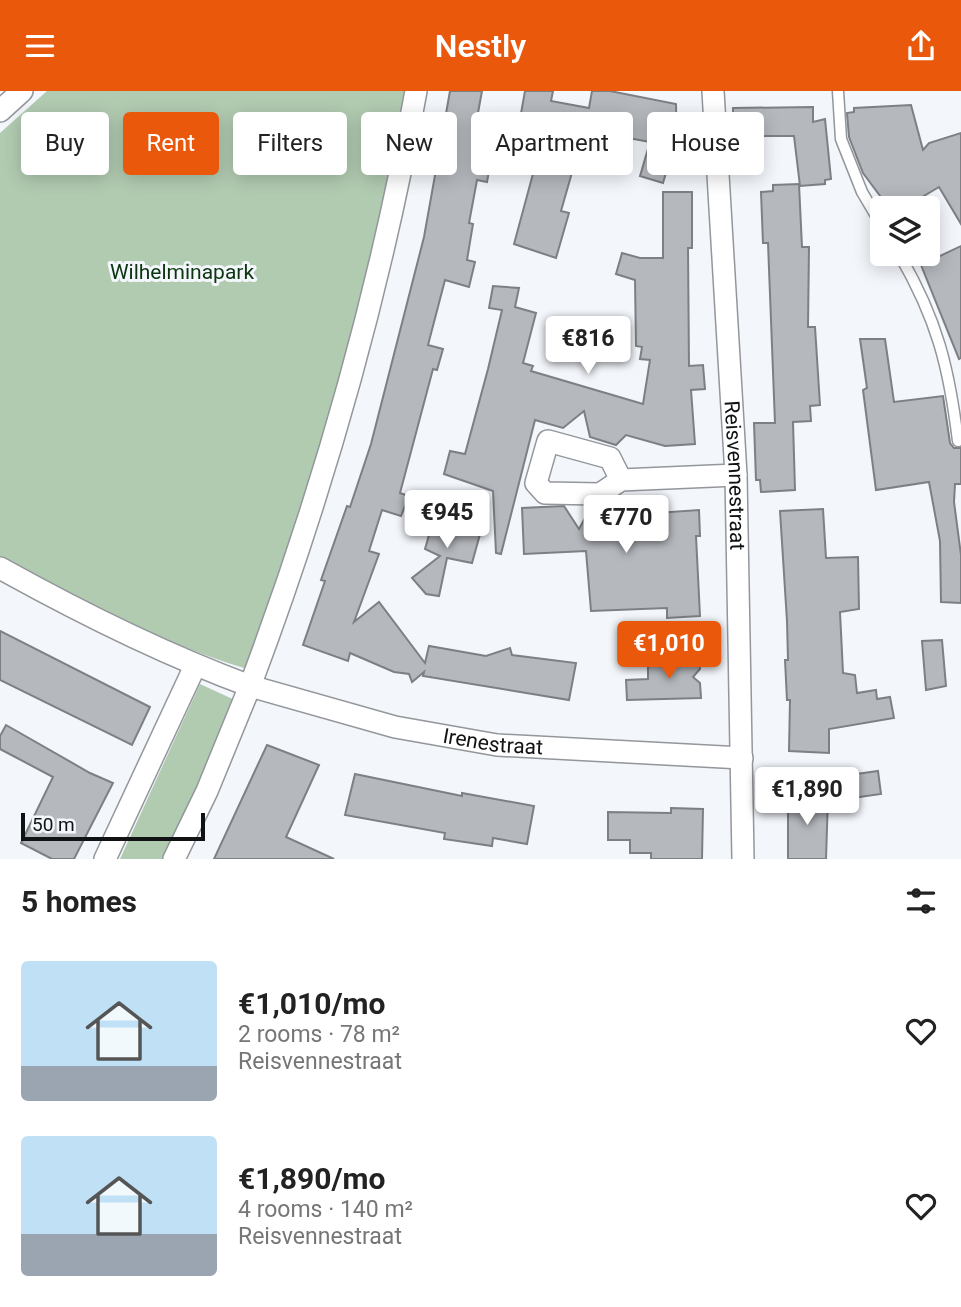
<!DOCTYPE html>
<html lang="en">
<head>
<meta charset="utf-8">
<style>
  body { margin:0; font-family:Roboto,sans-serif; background:#f2f2f2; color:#222; height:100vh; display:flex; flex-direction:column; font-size:26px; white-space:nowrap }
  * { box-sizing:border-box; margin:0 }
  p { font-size:23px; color:#767676 }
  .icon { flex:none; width:38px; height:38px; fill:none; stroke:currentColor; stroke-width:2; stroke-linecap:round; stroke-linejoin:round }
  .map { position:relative; height:768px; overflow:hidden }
  .details { display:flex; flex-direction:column; background:#fff; flex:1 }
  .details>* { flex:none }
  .hud { position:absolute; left:21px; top:21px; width:920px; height:63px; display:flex; gap:14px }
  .fabs { position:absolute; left:870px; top:105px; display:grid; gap:14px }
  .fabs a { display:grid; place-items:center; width:70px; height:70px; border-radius:7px; background:#fff; box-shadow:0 4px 18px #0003; font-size:35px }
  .scale { position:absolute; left:21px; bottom:18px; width:184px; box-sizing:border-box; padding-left:7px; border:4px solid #111213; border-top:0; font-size:19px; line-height:24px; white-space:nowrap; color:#111213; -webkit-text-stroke:5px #f3f6fb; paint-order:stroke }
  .price { position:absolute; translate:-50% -60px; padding:0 16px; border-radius:7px; background:#fff; color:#222; font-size:23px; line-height:46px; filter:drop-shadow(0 2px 4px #0008) }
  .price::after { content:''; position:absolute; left:50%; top:42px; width:21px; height:16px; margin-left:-10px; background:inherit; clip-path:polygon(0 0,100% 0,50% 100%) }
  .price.on { background:#ea580c; color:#fff }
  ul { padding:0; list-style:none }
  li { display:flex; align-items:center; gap:21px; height:175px; padding:0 21px }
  li span { display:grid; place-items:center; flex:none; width:196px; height:140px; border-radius:7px; color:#555 }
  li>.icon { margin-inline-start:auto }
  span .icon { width:84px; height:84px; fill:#fffc; stroke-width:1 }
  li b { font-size:30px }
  h2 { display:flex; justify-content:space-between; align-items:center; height:84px; padding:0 21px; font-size:30px }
  .tag { padding:0 24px; border-radius:7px; background:#fff; box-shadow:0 4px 18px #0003; font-size:24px; line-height:63px }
  .tag.on { background:#ea580c; color:#fff }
  header { display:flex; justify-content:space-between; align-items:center; height:91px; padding:0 21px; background:#ea580c; color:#fff; font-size:32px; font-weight:600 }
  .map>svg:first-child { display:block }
  .green { fill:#b1cbb1 }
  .building { fill:#b5b8bd; stroke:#7d7f84; stroke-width:2 }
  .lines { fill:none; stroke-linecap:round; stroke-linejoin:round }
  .lane-casing { stroke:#93969b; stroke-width:13 }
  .street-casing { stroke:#93969b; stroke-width:24 }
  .lane { stroke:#fff; stroke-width:10 }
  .street { stroke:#fff; stroke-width:21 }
  .labels { text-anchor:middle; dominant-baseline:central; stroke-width:6; stroke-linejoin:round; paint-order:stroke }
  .park-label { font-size:21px; fill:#0c3510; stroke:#f3f6fb }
  .street-label { font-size:21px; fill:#111213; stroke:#f3f6fb }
</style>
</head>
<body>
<header><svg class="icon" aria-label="menu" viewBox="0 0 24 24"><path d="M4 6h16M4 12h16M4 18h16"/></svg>Nestly<svg class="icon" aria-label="share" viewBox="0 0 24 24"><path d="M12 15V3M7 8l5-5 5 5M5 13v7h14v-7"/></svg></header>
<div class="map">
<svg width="961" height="768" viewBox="0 0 961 768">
  <rect width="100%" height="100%" fill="#f3f6fb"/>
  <g class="green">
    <path d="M 47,0 L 406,0 L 384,112 L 318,377 L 252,565 L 244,577 C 158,551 78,510 0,465 L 0,42 Z"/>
    <path d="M 200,593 L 237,610 L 164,768 L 120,768 Z"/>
  </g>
  <g class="building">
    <path d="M 450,0 L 482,0 L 478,22 L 489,24 L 480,67 L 491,69 L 487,91 L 477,89 L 469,132 L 473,133 L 467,169 L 475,171 L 469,196 L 445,189 L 428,254 L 443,258 L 437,279 L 433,278 L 400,402 L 409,405 L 401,425 L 382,419 L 369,460 L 379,463 L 354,531 L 379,511 L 425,572 L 429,555 L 486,565 L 510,557 L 512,564 L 576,572 L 569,609 L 423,585 L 424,581 L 412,591 L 409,583 L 394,581 L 350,562 L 348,570 L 303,554 L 325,490 L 321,489 L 347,415 L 350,416 L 371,353 L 424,146 Z"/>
    <path d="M 525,0 L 553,0 L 551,10 L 589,17 L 592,0 L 610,0 L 676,13 L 677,64 L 671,65 L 663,92 L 640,85 L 650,51 L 580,38 L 575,71 L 561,120 L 569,122 L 556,167 L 514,153 L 534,79 L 523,76 L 533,30 L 520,28 Z"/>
    <path d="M 911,14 L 923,59 L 929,52 L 961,42 L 961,133 L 939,96 L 912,112 L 889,117 L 863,82 L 849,46 L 847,22 L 854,21 L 854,17 Z"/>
    <path d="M 813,16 L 813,31 L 825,28 L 831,88 L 825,89 L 825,93 L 800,95 L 794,45 L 733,45 L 733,17 Z"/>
    <path d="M 799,93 L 802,156 L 809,156 L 808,236 L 815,236 L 820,314 L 810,315 L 811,330 L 793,331 L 795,399 L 761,401 L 760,389 L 756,389 L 754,332 L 775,332 L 768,152 L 763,152 L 761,101 L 773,100 L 773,94 Z"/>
    <path d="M 663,101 L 692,101 L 692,157 L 688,157 L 689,275 L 703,274 L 705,298 L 691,299 L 695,353 L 665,355 L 626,344 L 616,354 L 590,346 L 584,320 L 563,337 L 535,329 L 501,463 L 496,462 L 493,400 L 444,383 L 450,360 L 465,363 L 488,278 L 502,219 L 489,217 L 493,195 L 519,197 L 515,216 L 536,222 L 523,272 L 533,275 L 531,280 L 643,313 L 650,269 L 640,268 L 642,256 L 636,255 L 635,189 L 616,183 L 622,162 L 640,167 L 663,167 Z"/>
    <path d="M 961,155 L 961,267 L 959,268 L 921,174 Z"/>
    <path d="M 860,248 L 885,248 L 894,311 L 943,305 L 950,352 L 954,357 L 961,357 L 961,393 L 955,393 L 954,411 L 961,464 L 961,512 L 941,511 L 940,450 L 929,391 L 876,399 L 863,299 L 867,297 Z"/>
    <path d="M 610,412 L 619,412 L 627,424 L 699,419 L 700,445 L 696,445 L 700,525 L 667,527 L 667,517 L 591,520 L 586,460 L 524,463 L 522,417 L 564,415 L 579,438 L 591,416 Z"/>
    <path d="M 823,418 L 826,467 L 858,466 L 859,518 L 840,521 L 843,582 L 855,584 L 857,602 L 876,599 L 877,608 L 890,606 L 894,627 L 829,638 L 829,662 L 789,660 L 790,609 L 787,609 L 785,569 L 788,569 L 787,530 L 780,420 Z"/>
    <path d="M 435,423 L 482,436 L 472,472 L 447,467 L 439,505 L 426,503 L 412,487 L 440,465 L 425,458 Z"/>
    <path d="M 0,540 L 150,616 L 132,654 L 0,589 Z"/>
    <path d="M 942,549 L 946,595 L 926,599 L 922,550 Z"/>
    <path d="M 699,562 L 700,578 L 693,586 L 700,592 L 701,607 L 627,609 L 626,589 L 648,588 L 648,575 L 671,574 L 670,564 Z"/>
    <path d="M 6,634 L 90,682 L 113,692 L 74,768 L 52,768 L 21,752 L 53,686 L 0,658 L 0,645 Z"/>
    <path d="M 267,654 L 319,674 L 286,746 L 334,768 L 214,768 Z"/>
    <path d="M 878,680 L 881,703 L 838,709 L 835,686 Z"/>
    <path d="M 355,683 L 462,705 L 462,702 L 534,715 L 527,753 L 493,747 L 492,755 L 444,748 L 445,742 L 345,724 Z"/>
    <path d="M 788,705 L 828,706 L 826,768 L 788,768 Z"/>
    <path d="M 671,717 L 703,718 L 702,768 L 651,768 L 651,762 L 630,762 L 630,749 L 608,749 L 608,721 L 671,722 Z"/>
  </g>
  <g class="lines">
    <g class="lane-casing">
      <g id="lane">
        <path d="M 838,0 L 841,48 L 862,101 L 882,135"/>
        <path d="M 899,163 C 937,228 949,276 958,350"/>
      </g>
    </g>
    <g class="street-casing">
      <g id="street">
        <path id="s1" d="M 713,0 L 736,384 L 743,768"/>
        <path d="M 0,20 L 22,0"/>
        <path d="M 621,389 L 600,403 L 545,402 L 536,392 L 548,350 L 610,367 L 621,389 L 736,384"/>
        <path d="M 0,477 C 81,522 163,563 250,595 C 323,401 379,204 416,0"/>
        <path d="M 105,768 L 195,575"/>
        <path id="s2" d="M 174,768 L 207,700 L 250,595 L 395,636 L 497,654 L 742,667"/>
      </g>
    </g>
    <use href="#lane" class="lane"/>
    <use href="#street" class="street"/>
  </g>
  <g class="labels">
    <g class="park-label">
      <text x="182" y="181">Wilhelminapark</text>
    </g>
    <g class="street-label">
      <text stroke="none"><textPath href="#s1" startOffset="385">Reisvennestraat</textPath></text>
      <text stroke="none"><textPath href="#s2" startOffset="439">Irenestraat</textPath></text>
    </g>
  </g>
</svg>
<div class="fabs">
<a><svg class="icon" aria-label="layers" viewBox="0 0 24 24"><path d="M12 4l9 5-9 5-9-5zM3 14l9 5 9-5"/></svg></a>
</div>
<div class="scale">50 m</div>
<b class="price" style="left:588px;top:285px">€816</b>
<b class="price" style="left:447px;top:459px">€945</b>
<b class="price" style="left:626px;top:464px">€770</b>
<b class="price on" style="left:669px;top:590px">€1,010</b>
<b class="price" style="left:807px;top:736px">€1,890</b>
<div class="hud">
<a class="tag">Buy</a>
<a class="tag on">Rent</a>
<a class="tag">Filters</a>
<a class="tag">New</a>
<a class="tag">Apartment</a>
<a class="tag">House</a>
</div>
</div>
<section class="details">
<h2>5 homes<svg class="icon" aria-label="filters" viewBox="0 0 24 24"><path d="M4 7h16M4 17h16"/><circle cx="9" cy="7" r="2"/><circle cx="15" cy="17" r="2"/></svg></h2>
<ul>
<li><span style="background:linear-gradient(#bfe0f5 75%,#9aa5b1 0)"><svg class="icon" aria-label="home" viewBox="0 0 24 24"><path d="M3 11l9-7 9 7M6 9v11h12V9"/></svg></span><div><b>€1,010/mo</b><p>2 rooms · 78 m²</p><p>Reisvennestraat</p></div><svg class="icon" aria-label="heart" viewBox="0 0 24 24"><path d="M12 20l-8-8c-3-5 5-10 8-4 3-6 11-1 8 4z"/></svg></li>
<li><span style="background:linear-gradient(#bfe0f5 70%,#9aa5b1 0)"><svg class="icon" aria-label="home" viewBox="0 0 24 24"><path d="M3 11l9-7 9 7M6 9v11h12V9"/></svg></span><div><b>€1,890/mo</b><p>4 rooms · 140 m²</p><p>Reisvennestraat</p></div><svg class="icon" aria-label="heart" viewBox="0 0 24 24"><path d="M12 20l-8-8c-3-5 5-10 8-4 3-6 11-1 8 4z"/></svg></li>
</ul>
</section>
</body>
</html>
